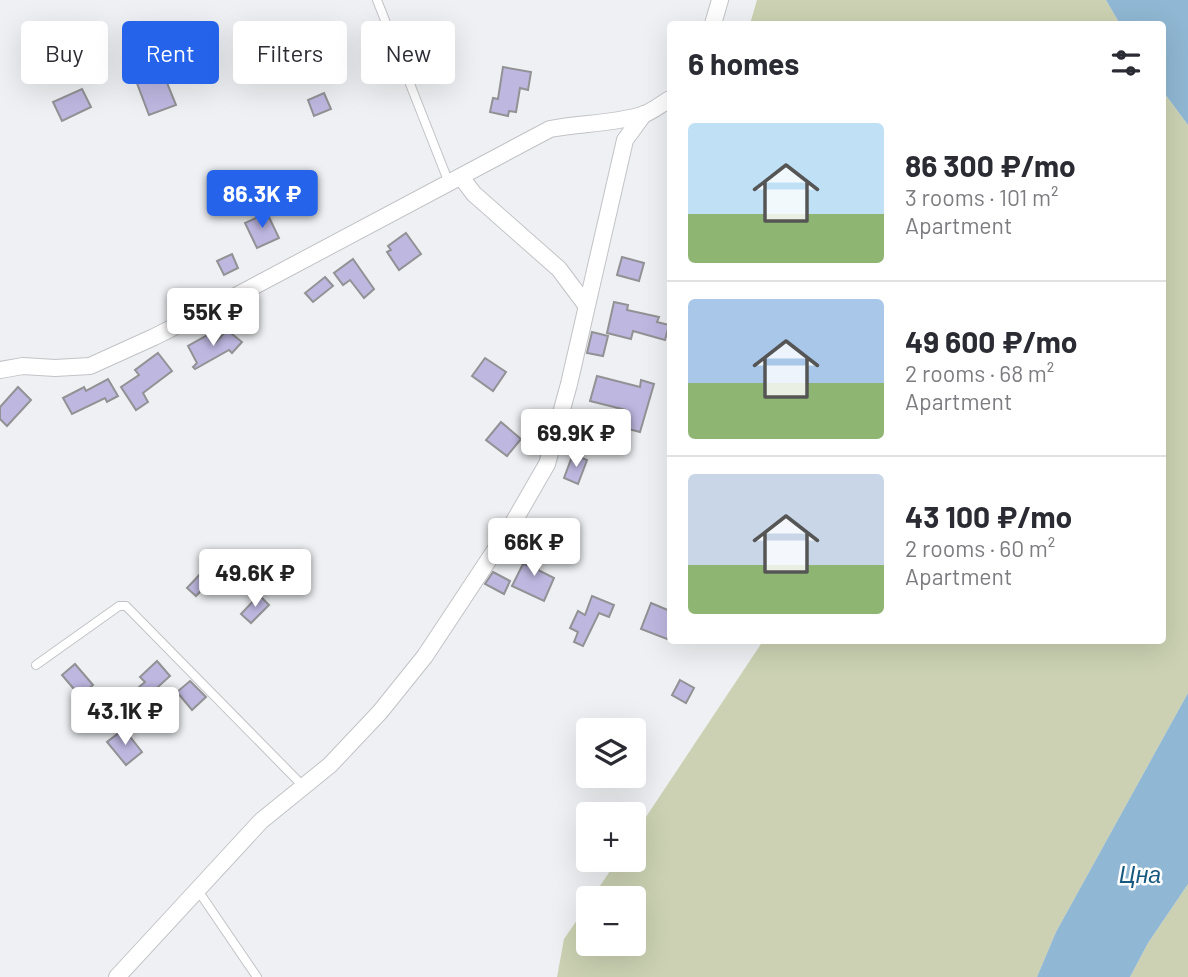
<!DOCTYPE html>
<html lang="en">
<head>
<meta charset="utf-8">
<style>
  body { margin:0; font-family:Barlow,sans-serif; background:#f2f2f3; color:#2b2b33; height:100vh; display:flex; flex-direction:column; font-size:26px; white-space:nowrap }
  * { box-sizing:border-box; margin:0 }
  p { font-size:23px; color:#7c7c81 }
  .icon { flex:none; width:38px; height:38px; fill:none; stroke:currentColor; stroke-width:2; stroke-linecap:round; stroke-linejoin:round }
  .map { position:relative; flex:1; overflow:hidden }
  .side { position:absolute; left:667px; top:21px; width:499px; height:623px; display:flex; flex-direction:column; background:#fff; border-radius:7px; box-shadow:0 7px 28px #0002 }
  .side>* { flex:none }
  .guide { position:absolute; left:21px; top:21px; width:541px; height:63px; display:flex; gap:14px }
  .tools { position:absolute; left:576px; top:718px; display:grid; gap:14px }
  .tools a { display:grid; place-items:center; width:70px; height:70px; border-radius:7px; background:#fff; box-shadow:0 7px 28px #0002; font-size:35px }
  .price { position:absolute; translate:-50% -60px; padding:0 16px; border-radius:7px; background:#fff; color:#222; font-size:23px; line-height:46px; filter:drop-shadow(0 2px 4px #0008) }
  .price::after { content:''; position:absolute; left:50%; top:42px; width:21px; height:16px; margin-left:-10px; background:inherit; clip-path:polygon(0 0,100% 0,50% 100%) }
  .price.on { background:#2563eb; color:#fff }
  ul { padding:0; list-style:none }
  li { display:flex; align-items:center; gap:21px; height:175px; padding:0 21px }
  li+li { border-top:2px solid #e1e1e2 }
  li span { display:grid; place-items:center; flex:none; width:196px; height:140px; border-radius:7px; color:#555 }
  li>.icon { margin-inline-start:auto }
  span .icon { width:84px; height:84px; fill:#fffc; stroke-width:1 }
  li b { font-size:30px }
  h2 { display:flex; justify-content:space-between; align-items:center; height:84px; padding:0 21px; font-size:30px }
  .pill { padding:0 24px; border-radius:7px; background:#fff; box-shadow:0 7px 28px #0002; font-size:24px; line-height:63px }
  .pill.on { background:#2563eb; color:#fff }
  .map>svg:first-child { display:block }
  .green { fill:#cbd1b2 }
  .water { fill:#90b7d3 }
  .building { fill:#beb7e0; stroke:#929295; stroke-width:2 }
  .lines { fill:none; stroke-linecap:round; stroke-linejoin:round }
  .lane-casing { stroke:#c2c3c6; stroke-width:10 }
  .street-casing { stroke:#c2c3c6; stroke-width:18 }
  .lane { stroke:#fff; stroke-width:8 }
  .street { stroke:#fff; stroke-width:16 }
  .labels { text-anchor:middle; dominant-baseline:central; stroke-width:5; stroke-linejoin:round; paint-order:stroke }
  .water-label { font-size:23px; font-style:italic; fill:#17587e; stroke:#fff }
</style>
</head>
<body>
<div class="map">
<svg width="1188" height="977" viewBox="0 0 1188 977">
  <rect width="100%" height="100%" fill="#eef0f3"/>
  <g class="green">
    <path d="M 757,0 L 1106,0 L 1120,24 L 750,24 Z"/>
    <path d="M 1162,90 L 1188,125 L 1188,693 L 1056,932 L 1037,977 L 557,977 L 564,939 L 588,904 L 588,943 L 634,943 L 634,898 L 592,898 L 618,859 L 634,859 L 634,835 L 763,641 L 1162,640 Z"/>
    <path d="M 1188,884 L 1188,977 L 1130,977 L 1148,943 Z"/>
  </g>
  <g class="water">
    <path d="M 1106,0 L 1188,0 L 1188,125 L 1162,90 L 1162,24 L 1120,24 Z"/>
    <path d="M 1188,693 L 1188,884 L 1148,943 L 1130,977 L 1037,977 L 1056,932 Z"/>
  </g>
  <g class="building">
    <path d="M 503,67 L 531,72 L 528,90 L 520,88 L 516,112 L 509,111 L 508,116 L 490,112 L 493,98 L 498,99 Z"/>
    <path d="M 161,68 L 176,105 L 149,115 L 135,78 Z"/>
    <path d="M 82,89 L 91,107 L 62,121 L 53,102 Z"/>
    <path d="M 324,93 L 331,109 L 314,116 L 308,100 Z"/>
    <path d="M 267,213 L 279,238 L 257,248 L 245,223 Z"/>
    <path d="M 406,233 L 421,254 L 399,270 L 387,252 L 391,250 L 388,246 Z"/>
    <path d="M 232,254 L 238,268 L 224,275 L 217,261 Z"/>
    <path d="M 622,257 L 644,263 L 639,281 L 617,275 Z"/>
    <path d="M 353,259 L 374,289 L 364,298 L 350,280 L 343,285 L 334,273 Z"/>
    <path d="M 325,277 L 333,286 L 313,302 L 305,293 Z"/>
    <path d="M 614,302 L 628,305 L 627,310 L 659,317 L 657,322 L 669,325 L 665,340 L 633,331 L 631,339 L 607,333 Z"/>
    <path d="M 227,330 L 242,342 L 232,353 L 229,350 L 195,369 L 193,367 L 197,363 L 188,346 L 211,333 L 216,342 Z"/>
    <path d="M 592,332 L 608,336 L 603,356 L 587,353 Z"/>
    <path d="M 158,353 L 172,371 L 143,393 L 148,402 L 136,410 L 121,387 L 139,375 L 135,370 Z"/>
    <path d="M 485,358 L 506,372 L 493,391 L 472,376 Z"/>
    <path d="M 597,376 L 640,387 L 641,380 L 654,384 L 640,432 L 621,427 L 626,410 L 590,401 Z"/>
    <path d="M 108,379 L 118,396 L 107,402 L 105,398 L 72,414 L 63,398 L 84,387 L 86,391 Z"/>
    <path d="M 18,387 L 31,400 L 7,426 L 0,419 L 0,407 Z"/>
    <path d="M 501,422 L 521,439 L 507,456 L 486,440 Z"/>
    <path d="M 573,454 L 587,460 L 578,484 L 564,478 Z"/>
    <path d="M 533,551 L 544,556 L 538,570 L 554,578 L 544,601 L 512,586 L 523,564 L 526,565 Z"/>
    <path d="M 204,570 L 212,579 L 196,596 L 187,588 Z"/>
    <path d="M 493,572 L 510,581 L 504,594 L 485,584 Z"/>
    <path d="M 259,595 L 269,605 L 251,623 L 241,614 Z"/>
    <path d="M 592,596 L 614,605 L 609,617 L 599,613 L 583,646 L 574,642 L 578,632 L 570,628 L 578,611 L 585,615 Z"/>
    <path d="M 651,603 L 670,611 L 670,631 L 667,639 L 641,629 Z"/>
    <path d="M 157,661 L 170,676 L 138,705 L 147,714 L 130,729 L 113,709 L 145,682 L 140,677 Z"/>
    <path d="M 75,664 L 93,685 L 80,696 L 62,675 Z"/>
    <path d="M 680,680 L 694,688 L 686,703 L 672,695 Z"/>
    <path d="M 190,681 L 206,697 L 192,710 L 177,692 Z"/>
    <path d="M 124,729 L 142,752 L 126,765 L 107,742 Z"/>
  </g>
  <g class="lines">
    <g class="lane-casing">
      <g id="lane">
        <path d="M 377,0 L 449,183"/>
        <path d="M 36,665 L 119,606 L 126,606 L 303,786"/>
        <path d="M 197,889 L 257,977"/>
      </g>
    </g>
    <g class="street-casing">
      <g id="street">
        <path d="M 713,24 L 720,0"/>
        <path d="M 461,177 L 474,194 L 559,269 L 586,305"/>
        <path d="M 0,370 L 23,366 L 55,368 L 90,366 L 154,337 L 230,299 L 550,129 C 580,123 612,124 642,115 C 652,112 661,104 670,99"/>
        <path d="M 117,977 L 261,821 L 330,765 L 380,712 L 425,656 L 513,523 L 547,464 L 569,384 L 625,140 L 644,114"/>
      </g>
    </g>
    <use href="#lane" class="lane"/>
    <use href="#street" class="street"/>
  </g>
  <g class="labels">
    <g class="water-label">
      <text x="1140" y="874">Цна</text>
    </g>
  </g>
</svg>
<div class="tools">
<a><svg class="icon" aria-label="layers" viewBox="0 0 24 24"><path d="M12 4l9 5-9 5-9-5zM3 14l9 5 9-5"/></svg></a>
<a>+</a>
<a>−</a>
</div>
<b class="price on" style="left:262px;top:230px">86.3K ₽</b>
<b class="price" style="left:213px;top:348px">55K ₽</b>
<b class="price" style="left:576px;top:469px">69.9K ₽</b>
<b class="price" style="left:534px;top:578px">66K ₽</b>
<b class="price" style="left:255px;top:609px">49.6K ₽</b>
<b class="price" style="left:125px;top:747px">43.1K ₽</b>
<div class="guide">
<a class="pill">Buy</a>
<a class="pill on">Rent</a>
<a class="pill">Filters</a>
<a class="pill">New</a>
</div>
<section class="side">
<h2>6 homes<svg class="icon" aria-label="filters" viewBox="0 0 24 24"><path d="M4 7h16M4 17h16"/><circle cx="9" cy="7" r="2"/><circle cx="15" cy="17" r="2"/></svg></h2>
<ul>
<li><span style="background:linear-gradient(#bfe0f5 65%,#8fb573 0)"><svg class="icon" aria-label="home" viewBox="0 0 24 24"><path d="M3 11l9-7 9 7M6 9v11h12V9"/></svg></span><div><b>86 300 ₽/mo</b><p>3 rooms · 101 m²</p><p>Apartment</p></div></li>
<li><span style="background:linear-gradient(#a9c7e8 60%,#8fb573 0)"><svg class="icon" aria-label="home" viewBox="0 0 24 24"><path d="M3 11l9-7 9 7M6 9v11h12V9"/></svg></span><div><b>49 600 ₽/mo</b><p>2 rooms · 68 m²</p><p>Apartment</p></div></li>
<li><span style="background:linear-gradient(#c9d6e8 65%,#8fb573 0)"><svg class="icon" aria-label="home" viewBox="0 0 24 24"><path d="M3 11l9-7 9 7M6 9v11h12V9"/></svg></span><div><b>43 100 ₽/mo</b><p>2 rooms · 60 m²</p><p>Apartment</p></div></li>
</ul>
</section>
</div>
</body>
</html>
